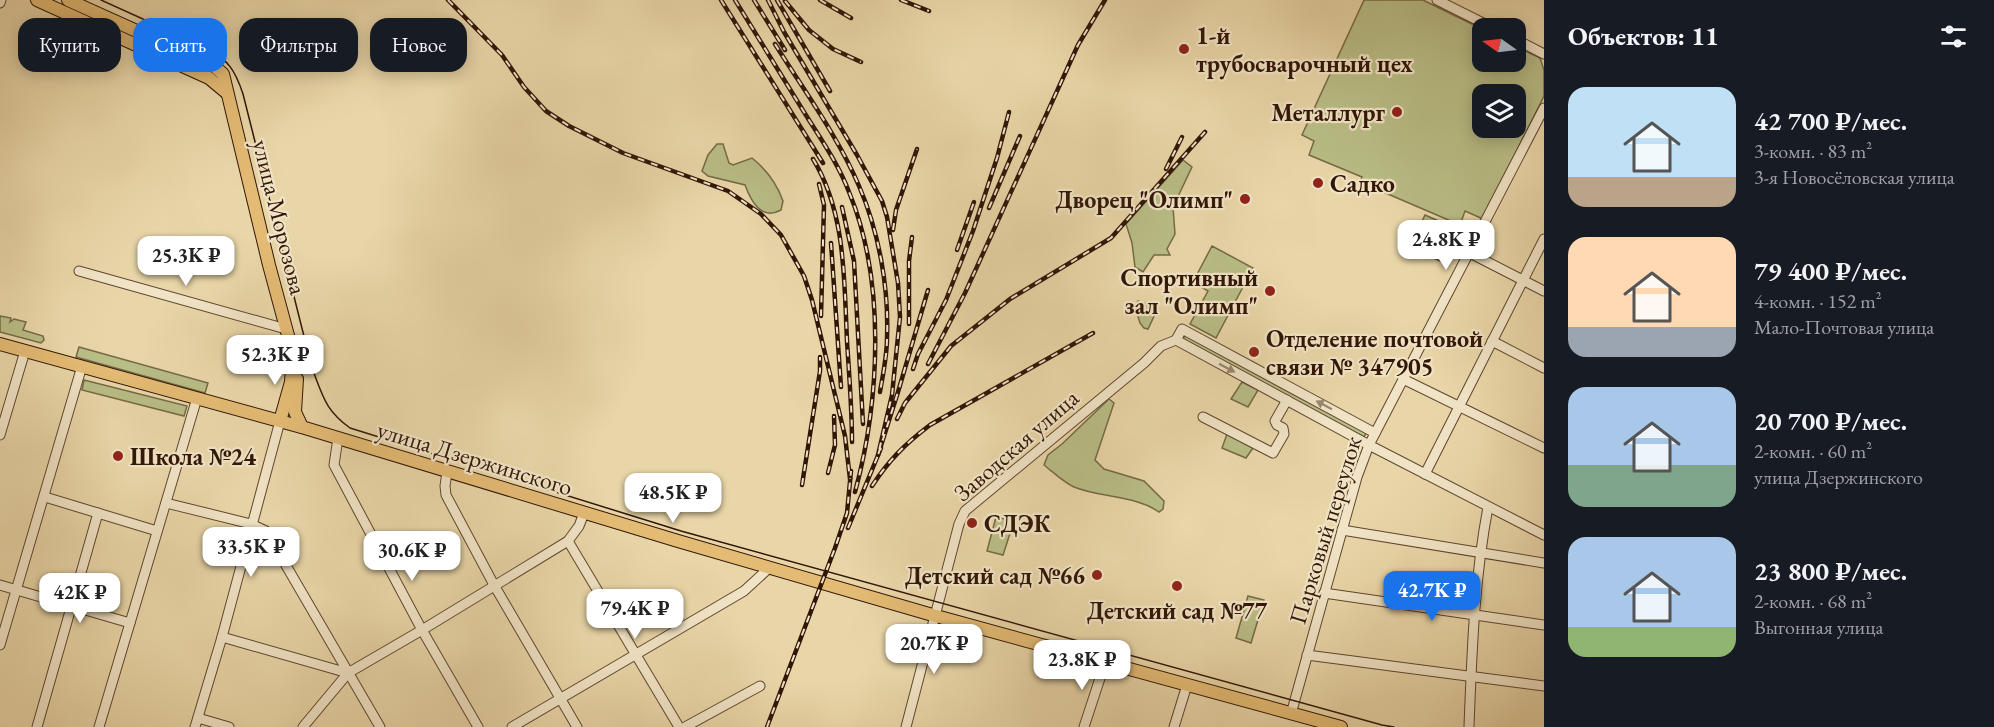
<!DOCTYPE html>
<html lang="ru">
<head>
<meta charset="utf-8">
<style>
  body { margin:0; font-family:"EB Garamond",serif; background:#20242c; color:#f1f3f6; height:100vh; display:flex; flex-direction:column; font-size:22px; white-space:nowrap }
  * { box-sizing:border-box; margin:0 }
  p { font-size:20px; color:#9ea1a6 }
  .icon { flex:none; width:33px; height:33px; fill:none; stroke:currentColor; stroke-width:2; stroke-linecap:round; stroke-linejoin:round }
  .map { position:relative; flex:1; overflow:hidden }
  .drawer { display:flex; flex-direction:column; background:#171b24; width:450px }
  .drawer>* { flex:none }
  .top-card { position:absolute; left:18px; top:18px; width:570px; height:54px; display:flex; gap:12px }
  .needle { width:39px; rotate:284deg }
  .controls { position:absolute; left:1472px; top:18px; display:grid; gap:12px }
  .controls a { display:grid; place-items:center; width:54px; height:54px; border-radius:12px; background:#171b24; box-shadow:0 3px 15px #0003; font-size:30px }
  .price { position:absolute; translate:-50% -51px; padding:0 14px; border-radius:12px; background:#fff; color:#222; font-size:20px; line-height:39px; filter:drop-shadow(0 2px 3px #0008) }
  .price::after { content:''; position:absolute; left:50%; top:36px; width:18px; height:14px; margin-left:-9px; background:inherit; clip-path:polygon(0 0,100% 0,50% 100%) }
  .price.on { background:#1a73e8; color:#fff }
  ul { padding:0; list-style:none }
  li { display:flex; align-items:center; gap:18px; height:150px; padding:0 24px }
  li span { display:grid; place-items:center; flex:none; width:168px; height:120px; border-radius:18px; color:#555 }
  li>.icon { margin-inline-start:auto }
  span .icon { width:72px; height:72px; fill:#fffc; stroke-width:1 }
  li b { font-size:26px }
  h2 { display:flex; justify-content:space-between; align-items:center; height:72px; padding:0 24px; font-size:26px }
  .pill { padding:0 21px; border-radius:18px; background:#171b24; box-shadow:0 3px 15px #0003; font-size:21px; line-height:54px }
  .pill.on { background:#1a73e8; color:#fff }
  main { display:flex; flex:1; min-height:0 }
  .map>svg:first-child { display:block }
  .green { fill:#b9bd86; stroke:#756a46; stroke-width:1.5; fill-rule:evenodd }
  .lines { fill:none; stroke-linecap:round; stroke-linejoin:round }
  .minor-casing { stroke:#5f462f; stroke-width:11 }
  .major-casing { stroke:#311607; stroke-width:14 }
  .minor { stroke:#f1e4c6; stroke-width:9 }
  .major { stroke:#e4bb74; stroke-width:12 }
  .tram { stroke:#311607; stroke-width:1.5 }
  .rail-casing { stroke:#311607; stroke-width:4.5 }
  .rail { stroke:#f1e4c6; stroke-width:2; stroke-dasharray:7; stroke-linecap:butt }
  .oneway { fill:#9b8770 }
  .poi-dot { fill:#8f2418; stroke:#f1e4c6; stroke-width:2 }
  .labels { text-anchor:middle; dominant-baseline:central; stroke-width:4.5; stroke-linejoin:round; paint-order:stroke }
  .poi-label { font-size:24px; font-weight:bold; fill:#311607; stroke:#f1e4c6; text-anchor:start }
  .street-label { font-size:24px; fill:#311607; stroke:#f1e4c6 }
</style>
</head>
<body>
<main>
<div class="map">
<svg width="1544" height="727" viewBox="0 0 1544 727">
  <rect width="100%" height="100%" fill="#e9d6a8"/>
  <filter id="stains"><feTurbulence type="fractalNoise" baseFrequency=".00333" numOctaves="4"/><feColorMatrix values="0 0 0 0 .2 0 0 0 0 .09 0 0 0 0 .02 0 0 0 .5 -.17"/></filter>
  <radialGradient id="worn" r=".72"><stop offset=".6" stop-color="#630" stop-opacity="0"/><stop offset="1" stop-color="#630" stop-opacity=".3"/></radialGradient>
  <g class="green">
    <path d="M 1364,0 L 1423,0 L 1482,29 L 1482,62 L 1515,62 L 1515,46 L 1540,58 L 1544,70 L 1544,96 L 1483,219 L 1465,211 L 1460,225 L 1360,182 L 1362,177 L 1309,155 L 1314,141 L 1302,135 ZM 1482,94 L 1515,94 L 1515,128 L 1482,128 Z"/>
    <path d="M 717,144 L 723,144 L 729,163 L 733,165 L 752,158 C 767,170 777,184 783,201 L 781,210 C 761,221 751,201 745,185 L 708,176 L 702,171 L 708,155 Z"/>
    <path d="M 1183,160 L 1192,167 L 1173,207 L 1175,234 L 1167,249 L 1170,255 L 1154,255 L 1143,272 L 1135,267 L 1132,243 L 1126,224 Z"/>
    <path d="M 1425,215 L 1455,228 L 1440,261 L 1410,247 Z"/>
    <path d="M 1212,246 L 1253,268 L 1216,338 L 1190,324 L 1208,291 L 1193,282 Z"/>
    <path d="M 1138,301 L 1152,306 L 1157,310 L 1148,329 L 1144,328 L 1140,323 L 1135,307 Z"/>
    <path d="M 0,316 L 11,318 L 10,322 L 14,319 L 26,322 L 23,330 L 43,336 L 44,340 L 41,343 L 0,332 Z"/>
    <path d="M 1186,334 L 1367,431 L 1364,437 L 1183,339 Z"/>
    <path d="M 79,347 L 208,383 L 205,393 L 76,357 Z"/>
    <path d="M 84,380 L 187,406 L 184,416 L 82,390 Z"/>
    <path d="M 1242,382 L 1258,390 L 1248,407 L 1231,399 Z"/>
    <path d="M 1109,399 L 1114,403 L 1095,460 L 1104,469 L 1144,481 L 1164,501 L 1163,509 L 1159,512 C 1134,495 1101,498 1074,487 C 1063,482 1053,472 1044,465 L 1048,455 L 1062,444 Z"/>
    <path d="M 1227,434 L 1253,448 L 1246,458 L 1222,448 Z"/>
    <path d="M 996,517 L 1014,521 L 1003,555 L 987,551 Z"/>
    <path d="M 1248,596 L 1264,600 L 1251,643 L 1236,638 Z"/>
  </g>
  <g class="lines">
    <g class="minor-casing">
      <g id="minor">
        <path d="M 1437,0 L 1493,28"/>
        <path d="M 0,3 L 1,0"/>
        <path d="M 1515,39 L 1544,54"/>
        <path d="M 1470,253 L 1544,291"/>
        <path d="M 79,271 L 286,329"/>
        <path d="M 1176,340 L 1369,445 L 1544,535"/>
        <path d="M 1176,340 L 1182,329 L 1375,433"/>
        <path d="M 1492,341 L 1544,368"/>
        <path d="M 1403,379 L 1544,448"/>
        <path d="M 1203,417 L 1273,453 L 1284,434 L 1283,428 L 1277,425 L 1275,421 L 1287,400"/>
        <path d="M 0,435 L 25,351"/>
        <path d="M 338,438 L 334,465 L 422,630 L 478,727"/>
        <path d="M 447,472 L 445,486 L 446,495 L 494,585 L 577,727"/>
        <path d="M 1425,474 L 1544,239"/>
        <path d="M 45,497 L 157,531"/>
        <path d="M 166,503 L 251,524 L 266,531 L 380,727"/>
        <path d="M 1342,530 L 1544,563"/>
        <path d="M 568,541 L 679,727"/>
        <path d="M 0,585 L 130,623"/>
        <path d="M 1324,593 L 1544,625"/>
        <path d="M 222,637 L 348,673"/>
        <path d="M 0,645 L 82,366"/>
        <path d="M 1307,655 L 1544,686"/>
        <path d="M 1291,714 L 1357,477 L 1369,445 L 1544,108"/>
        <path d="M 198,718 L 229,727"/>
        <path d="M 1469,726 C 1472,651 1474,582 1488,507"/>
        <path d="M 37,727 L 98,513"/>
        <path d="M 99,727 L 197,398"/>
        <path d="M 195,727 L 222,637 L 280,421"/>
        <path d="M 303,727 L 348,673 L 422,630 L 568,541 L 579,526 L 584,513"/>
        <path d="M 512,727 L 744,591 L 769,568"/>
        <path d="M 685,727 L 760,686"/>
        <path d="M 906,727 L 959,524 L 965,511 L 1144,363 L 1161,346 L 1176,340"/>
        <path d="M 1084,727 L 1105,663"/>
        <path d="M 1174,727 L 1187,685"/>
      </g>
    </g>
    <g class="major-casing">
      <g id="major">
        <path d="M 37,0 L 209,78 L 227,93"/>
        <path d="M 68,0 L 214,66 L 223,74 L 269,265 L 293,354 L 291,382 L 280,421"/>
        <path d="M 0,344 L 305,428 L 678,541 L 936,616 L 1341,727"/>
        <path d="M 297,379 L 295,412 L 302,427"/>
      </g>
    </g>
    <use href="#minor" class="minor"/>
    <use href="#major" class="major"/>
    <path class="tram" d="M 101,0 L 207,48 C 229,61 235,70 243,94 L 312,368 C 323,396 325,410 350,428 L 681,531 L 1382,725 L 1394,727"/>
    <g class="rail-casing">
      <g id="rail">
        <path d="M 448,0 L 502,55 L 524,87 L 546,111 L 569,126 L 623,153 L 728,191 L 761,214 L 781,235 L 804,276 L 812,300 L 845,436 L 850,479"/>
        <path d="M 721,0 L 823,163"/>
        <path d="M 735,0 C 758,37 781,75 804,112 C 820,138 838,163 849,192 C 886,281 880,400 855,492"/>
        <path d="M 754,0 L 785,50"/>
        <path d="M 768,0 L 784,32 L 857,155 L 882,201 L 887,217 L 898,283 L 900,317 L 892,395 L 878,455 L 898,392 L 928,290"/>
        <path d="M 777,0 L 830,91"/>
        <path d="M 820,0 L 851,18"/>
        <path d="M 901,0 L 929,11"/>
        <path d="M 785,1 L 809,30 L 833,49 L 861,62"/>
        <path d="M 775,44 C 803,89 839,138 859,186 C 879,232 889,288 887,338 C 887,356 883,374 880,392"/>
        <path d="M 813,159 C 846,213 844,279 847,341 C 849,374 852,408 852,442"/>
        <path d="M 1166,169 L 1182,137"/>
        <path d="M 819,184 L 824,205 L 821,316"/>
        <path d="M 842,207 L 854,261 L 863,424"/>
        <path d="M 989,208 L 1020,136"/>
        <path d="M 893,230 L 896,210 L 917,149"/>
        <path d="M 831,243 L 841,387"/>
        <path d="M 957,250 L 974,202"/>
        <path d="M 909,324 L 909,261 L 912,237"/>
        <path d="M 928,364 L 965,293 L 1078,45 L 1105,0"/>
        <path d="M 913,369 L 918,354 L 946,300 L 973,231 L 997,158 L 1009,112"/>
        <path d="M 897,419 L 905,403 L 951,346 L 1010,299 L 1111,238 L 1205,132"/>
        <path d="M 828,473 L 835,445 L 834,416"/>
        <path d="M 802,485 L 820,371 L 820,357"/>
        <path d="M 872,486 C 889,460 905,444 930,425 L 1093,333"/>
        <path d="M 848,528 L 881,448"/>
        <path d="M 767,727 L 835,548 L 847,513 L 851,471"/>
      </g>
    </g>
    <use href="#rail" class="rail"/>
  </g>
  <defs><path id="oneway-solid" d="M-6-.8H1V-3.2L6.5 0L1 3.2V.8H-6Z" transform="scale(1.5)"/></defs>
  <g class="oneway">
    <use href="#oneway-solid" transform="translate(1227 368) rotate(28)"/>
    <use href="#oneway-solid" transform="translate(1324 405) rotate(-152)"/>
  </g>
  <g class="poi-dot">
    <circle cx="1184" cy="49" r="6"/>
    <circle cx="1397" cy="112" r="6"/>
    <circle cx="1318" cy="183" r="6"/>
    <circle cx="1245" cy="199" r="6"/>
    <circle cx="1270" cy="291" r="6"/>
    <circle cx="1254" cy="352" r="6"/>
    <circle cx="118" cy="456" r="6"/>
    <circle cx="972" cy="523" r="6"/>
    <circle cx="1097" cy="575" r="6"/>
    <circle cx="1177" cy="586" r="6"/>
  </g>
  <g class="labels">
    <g class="poi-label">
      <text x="1196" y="35">1-й<tspan x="1196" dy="28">трубосварочный цех</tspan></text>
      <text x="1385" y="112" text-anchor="end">Металлург</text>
      <text x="1330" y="183">Садко</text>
      <text x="1233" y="199" text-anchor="end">Дворец "Олимп"</text>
      <text x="1258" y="277" text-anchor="end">Спортивный<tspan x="1258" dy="28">зал "Олимп"</tspan></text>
      <text x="1266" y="338">Отделение почтовой<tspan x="1266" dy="28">связи № 347905</tspan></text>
      <text x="130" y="456">Школа №24</text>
      <text x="984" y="523">СДЭК</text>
      <text x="1085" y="575" text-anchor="end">Детский сад №66</text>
      <text x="1177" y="610" text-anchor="middle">Детский сад №77</text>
    </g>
    <g class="street-label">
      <text transform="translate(280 217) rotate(76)">улица Морозова</text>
      <text transform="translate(1016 445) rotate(-41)">Заводская улица</text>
      <text transform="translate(475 458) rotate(17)">улица Дзержинского</text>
      <text transform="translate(1325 530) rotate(-73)">Парковый переулок</text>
    </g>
  </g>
  <rect width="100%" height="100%" filter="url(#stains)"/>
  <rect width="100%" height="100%" fill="url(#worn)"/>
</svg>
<div class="controls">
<a><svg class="needle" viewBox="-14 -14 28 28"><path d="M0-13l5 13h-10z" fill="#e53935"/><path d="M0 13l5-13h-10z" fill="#9ea1a6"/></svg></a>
<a><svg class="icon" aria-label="layers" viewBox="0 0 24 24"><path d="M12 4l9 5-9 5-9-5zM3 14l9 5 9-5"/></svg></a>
</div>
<b class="price" style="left:1446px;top:271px">24.8K ₽</b>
<b class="price" style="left:186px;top:287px">25.3K ₽</b>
<b class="price" style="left:275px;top:386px">52.3K ₽</b>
<b class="price" style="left:673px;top:524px">48.5K ₽</b>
<b class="price" style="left:251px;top:578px">33.5K ₽</b>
<b class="price" style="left:412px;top:582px">30.6K ₽</b>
<b class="price on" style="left:1432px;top:622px">42.7K ₽</b>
<b class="price" style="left:80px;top:624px">42K ₽</b>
<b class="price" style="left:635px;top:640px">79.4K ₽</b>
<b class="price" style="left:934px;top:675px">20.7K ₽</b>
<b class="price" style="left:1082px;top:691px">23.8K ₽</b>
<div class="top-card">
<a class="pill">Купить</a>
<a class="pill on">Снять</a>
<a class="pill">Фильтры</a>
<a class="pill">Новое</a>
</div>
</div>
<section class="drawer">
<h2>Объектов: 11<svg class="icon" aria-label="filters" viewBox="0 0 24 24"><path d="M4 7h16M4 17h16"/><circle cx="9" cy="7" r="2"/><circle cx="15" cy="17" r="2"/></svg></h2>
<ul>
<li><span style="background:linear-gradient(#bfe0f5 75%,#b9a48a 0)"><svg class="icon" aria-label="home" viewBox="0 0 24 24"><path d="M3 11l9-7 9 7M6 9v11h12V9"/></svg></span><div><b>42 700 ₽/мес.</b><p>3-комн. · 83 m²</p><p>3-я Новосёловская улица</p></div></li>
<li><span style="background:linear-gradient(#ffd9b3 75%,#9aa5b1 0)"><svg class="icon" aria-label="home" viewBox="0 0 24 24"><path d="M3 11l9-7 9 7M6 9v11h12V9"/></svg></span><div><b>79 400 ₽/мес.</b><p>4-комн. · 152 m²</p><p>Мало-Почтовая улица</p></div></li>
<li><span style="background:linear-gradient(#a9c7e8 65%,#7fa58c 0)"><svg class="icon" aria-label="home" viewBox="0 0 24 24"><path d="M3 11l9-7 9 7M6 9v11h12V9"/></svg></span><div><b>20 700 ₽/мес.</b><p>2-комн. · 60 m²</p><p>улица Дзержинского</p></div></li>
<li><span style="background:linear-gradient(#a9c7e8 75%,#8fb573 0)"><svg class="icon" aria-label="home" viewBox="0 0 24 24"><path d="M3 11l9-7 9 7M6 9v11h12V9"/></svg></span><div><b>23 800 ₽/мес.</b><p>2-комн. · 68 m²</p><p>Выгонная улица</p></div></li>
</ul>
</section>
</main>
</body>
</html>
